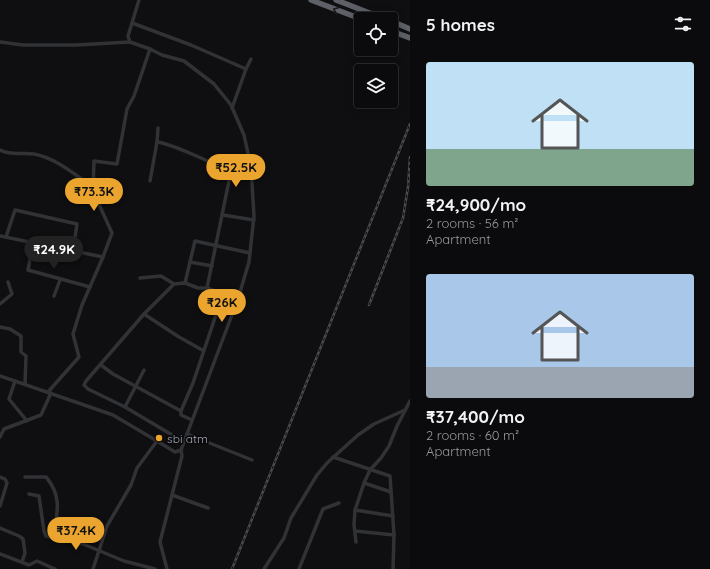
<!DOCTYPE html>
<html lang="en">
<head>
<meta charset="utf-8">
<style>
  body { margin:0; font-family:Quicksand,sans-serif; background:#141416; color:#f1f3f6; height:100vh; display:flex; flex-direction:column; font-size:15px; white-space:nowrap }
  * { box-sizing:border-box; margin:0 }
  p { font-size:13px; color:#9a9b9d }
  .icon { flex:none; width:22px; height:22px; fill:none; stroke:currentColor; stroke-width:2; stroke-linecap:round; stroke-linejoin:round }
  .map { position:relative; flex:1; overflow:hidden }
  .sheet { display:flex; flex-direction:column; background:#0b0b0d; width:300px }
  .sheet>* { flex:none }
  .buttons { position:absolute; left:354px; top:12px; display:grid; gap:8px }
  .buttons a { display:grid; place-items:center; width:44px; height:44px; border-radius:4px; background:#0b0b0d; box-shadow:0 2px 10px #0003,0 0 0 1px #2b2b2e; font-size:20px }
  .price { position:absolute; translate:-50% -34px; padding:0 9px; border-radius:14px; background:#eba52e; color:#111; font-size:13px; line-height:26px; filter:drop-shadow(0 1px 2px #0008) }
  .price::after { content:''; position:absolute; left:50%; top:24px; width:12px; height:9px; margin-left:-6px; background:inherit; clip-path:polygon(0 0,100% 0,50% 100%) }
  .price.on { background:#222; color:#fff }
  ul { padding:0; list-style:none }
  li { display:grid; align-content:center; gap:8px; height:212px; padding:0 16px }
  li span { display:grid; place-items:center; height:124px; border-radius:4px; color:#555 }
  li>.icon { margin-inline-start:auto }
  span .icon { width:72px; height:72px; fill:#fffc; stroke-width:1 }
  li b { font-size:17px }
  h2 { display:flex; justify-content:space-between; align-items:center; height:48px; padding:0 16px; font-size:17px }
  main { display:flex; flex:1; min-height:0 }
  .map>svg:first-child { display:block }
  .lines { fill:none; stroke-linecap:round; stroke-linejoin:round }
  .minor { stroke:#313235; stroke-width:3.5 }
  .highway { stroke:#5d6066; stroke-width:5.5 }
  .rail-casing { stroke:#4a4b50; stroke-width:2.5 }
  .rail { stroke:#0a0a0c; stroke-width:1; stroke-dasharray:3; stroke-linecap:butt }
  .oneway { stroke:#1b1b1e }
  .poi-dot { fill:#eba52e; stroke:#0a0a0c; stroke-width:1.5 }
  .labels { text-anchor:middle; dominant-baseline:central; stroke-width:3.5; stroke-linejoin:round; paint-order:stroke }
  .poi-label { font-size:12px; fill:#a1a6b1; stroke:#0a0a0c; text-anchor:start }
</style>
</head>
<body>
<main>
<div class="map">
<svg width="410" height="569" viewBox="0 0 410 569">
  <rect width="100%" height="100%" fill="#0f0f11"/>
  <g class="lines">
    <g class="minor">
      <path d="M 139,0 L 128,36 L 130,42 L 150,49 L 162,55 L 184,61 L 214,84 L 231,105 L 244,135 L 251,167 L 254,216 L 249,262 L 238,299 L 181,450 L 175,452 L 157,441"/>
      <path d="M 132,23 L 191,45 L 246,69 L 251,59"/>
      <path d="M 0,42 L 23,45 L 76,45 L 130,42"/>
      <path d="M 232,108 L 246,69"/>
      <path d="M 157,142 C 170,144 225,166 230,176 L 207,288"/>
      <path d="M 0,150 C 13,156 21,152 34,154 C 56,158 75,175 93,187"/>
      <path d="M 150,181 L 157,142 L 158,128"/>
      <path d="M 223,215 L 254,220"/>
      <path d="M 0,236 L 103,257"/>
      <path d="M 6,237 L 15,210 L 77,224 L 73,251"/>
      <path d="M 33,243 L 28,270 L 90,287"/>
      <path d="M 190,262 L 212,266"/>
      <path d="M 140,278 L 161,276 L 174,284 L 185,283 L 198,288 L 207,288 L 223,294 L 193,383 L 181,411 L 181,415 L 192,420"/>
      <path d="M 185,283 L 195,241 L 250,253"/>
      <path d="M 174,284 L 144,314 L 86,381 L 84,385 L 88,389 L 125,407 L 184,442"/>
      <path d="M 54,296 L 60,280"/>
      <path d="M 0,304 L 12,294 L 8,282"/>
      <path d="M 144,314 L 179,337 L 204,351"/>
      <path d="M 0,327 L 10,329 L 21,336 L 21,352 L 26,356 L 25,384"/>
      <path d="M 101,365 L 113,374 L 181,411"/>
      <path d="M 0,376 L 113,415 L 157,441 L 137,468 L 131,485 L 107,526 L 93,569"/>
      <path d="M 15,381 L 9,399 L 27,421"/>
      <path d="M 48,392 L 79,357 L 73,334 L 82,305 L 103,257 L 112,233 L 93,191 L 94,161 L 117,164 L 127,109 L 134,96 L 150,49"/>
      <path d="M 125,407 L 144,370"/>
      <path d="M 187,434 L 252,460"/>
      <path d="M 0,437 L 4,429 L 41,415 L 51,393"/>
      <path d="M 333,457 L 390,476 L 394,535 L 393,569"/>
      <path d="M 0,477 L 5,479 L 7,483 L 0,506"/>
      <path d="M 25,477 L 46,477 C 63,497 57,514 53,537"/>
      <path d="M 364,483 L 391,492"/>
      <path d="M 29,494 L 39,496 L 44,531 L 46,536 L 83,544 L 124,561 L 155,569"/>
      <path d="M 172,495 L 208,508"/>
      <path d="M 355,510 L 393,516"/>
      <path d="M 0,528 L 19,536 L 23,539 L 25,553 L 22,562"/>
      <path d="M 355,531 L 394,535"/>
      <path d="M 356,542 L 354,525 L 355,510 L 364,483 L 370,470 L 381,458 L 389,446 L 397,426 L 410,401"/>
      <path d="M 83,544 L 87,521"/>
      <path d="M 0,554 L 29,565 L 37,561 L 55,569"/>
      <path d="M 167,569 L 160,542 L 182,456 L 181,450"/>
      <path d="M 264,569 L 284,538 L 291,518 L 317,475 L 327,463 L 358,435 L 374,424 L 405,410"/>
      <path d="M 299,569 L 323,509 L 339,503"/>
    </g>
    <g class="highway">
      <path d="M 311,0 L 361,19"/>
      <path d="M 336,0 L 385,19"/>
      <path d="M 391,21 L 410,29"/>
      <path d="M 391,31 L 410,38"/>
    </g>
    <g class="rail-casing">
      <g id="rail">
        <path d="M 369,305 L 403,218 L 408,187 L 410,157"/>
        <path d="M 232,569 L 410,124"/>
      </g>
    </g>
    <use href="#rail" class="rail"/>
  </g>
  <defs><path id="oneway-chevron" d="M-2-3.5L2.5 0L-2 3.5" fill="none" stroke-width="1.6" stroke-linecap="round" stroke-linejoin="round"/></defs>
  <use class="oneway" href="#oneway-chevron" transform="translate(336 10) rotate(-159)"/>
  <circle class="poi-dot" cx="159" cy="438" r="4"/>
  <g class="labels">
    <g class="poi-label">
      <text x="167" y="438">sbi atm</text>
    </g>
  </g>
</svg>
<div class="buttons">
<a><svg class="icon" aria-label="locate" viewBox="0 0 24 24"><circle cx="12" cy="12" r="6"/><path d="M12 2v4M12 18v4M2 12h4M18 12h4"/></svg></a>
<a><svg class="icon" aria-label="layers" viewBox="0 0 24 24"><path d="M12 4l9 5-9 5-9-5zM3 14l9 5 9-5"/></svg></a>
</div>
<b class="price" style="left:236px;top:188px">₹52.5K</b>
<b class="price" style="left:94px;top:212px">₹73.3K</b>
<b class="price on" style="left:54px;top:270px">₹24.9K</b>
<b class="price" style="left:222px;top:323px">₹26K</b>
<b class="price" style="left:76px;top:551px">₹37.4K</b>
</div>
<section class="sheet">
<h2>5 homes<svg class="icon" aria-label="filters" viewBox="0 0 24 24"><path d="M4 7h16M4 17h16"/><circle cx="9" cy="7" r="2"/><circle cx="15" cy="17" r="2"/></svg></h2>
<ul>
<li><span style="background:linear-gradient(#bfe0f5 70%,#7fa58c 0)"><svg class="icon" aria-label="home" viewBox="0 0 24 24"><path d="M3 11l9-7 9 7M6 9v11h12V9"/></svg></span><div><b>₹24,900/mo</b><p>2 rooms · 56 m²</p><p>Apartment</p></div></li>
<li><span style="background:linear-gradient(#a9c7e8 75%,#9aa5b1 0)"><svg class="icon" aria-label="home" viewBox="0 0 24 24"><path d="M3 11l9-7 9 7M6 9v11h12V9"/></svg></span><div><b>₹37,400/mo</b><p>2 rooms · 60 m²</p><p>Apartment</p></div></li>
</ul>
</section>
</main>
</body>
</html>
